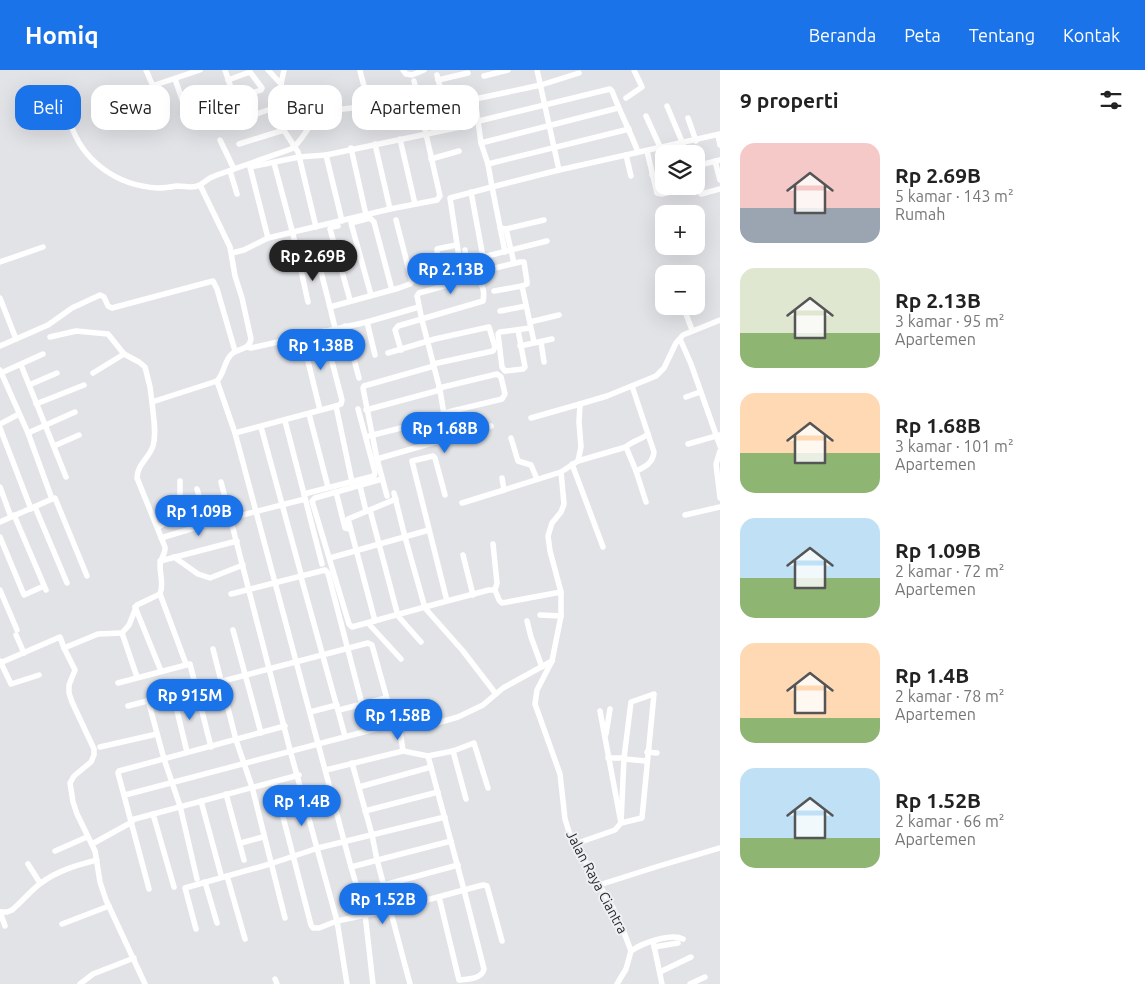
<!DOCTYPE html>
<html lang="id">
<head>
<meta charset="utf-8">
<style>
  body { margin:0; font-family:Ubuntu,sans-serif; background:#f6f6f6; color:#222; height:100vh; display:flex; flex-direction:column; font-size:19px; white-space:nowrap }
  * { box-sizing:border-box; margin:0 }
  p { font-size:16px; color:#767676 }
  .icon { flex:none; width:28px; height:28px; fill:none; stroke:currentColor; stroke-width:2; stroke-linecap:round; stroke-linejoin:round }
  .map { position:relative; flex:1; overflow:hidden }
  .details { display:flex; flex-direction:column; background:#fff; width:425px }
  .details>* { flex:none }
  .guide { position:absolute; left:15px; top:15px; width:475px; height:45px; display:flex; gap:10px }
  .controls { position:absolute; left:655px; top:75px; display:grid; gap:10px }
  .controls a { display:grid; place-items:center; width:50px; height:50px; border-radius:10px; background:#fff; box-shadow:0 5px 20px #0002; font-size:25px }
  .price { position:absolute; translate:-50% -42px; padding:0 11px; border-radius:18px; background:#1a73e8; color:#fff; font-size:16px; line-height:32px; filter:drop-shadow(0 1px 2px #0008) }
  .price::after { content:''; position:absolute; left:50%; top:30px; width:15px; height:11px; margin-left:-8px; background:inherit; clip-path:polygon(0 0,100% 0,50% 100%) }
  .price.selected { background:#222; color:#fff }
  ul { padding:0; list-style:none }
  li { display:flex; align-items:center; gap:15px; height:125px; padding:0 20px }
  li span { display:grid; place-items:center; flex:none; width:140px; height:100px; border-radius:15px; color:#555 }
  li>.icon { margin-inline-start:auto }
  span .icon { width:60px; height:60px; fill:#fffc; stroke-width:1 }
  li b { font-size:21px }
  h2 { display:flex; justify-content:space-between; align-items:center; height:60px; padding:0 20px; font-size:21px }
  .tag { padding:0 18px; border-radius:15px; background:#fff; box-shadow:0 5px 20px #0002; font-size:18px; line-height:45px }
  .tag.selected { background:#1a73e8; color:#fff }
  header { display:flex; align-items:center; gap:30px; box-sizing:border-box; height:70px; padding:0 25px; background:#1a73e8; color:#fff }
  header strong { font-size:24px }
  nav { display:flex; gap:28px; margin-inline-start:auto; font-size:18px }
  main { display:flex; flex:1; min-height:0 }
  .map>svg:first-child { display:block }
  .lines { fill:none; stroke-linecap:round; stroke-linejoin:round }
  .street { stroke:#fff; stroke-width:5.5 }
  .labels { text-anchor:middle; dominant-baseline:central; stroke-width:4; stroke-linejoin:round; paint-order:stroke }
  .street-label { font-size:14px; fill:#2a2a2c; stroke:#eef0f4 }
</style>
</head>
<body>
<header>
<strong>Homiq</strong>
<nav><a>Beranda</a><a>Peta</a><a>Tentang</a><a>Kontak</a></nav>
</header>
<main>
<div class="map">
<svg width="720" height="914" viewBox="0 0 720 914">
  <rect width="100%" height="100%" fill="#e1e3e7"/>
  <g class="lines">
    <g class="street">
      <path d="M 146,0 L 152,14 L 155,15 L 200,0"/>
      <path d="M 225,0 L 242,50"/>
      <path d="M 268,0 L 281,14 L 282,21"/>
      <path d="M 403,0 L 406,4 L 412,5 L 424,0"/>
      <path d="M 537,0 L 559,100 L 720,64"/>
      <path d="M 437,5 L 450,58"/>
      <path d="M 484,6 L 508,0"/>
      <path d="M 175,9 L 183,32"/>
      <path d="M 228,10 L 250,2 L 262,18 L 261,20 L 235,29"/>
      <path d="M 438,10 L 468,3"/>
      <path d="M 281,14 L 284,0"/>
      <path d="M 626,28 L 642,17 L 634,0"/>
      <path d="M 667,36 L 683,74"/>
      <path d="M 646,46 L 661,79"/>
      <path d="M 688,48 L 696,71"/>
      <path d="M 479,51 L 610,19 L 612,21 C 620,42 630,61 638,82"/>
      <path d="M 70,52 C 82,91 117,116 158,118 C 165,118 171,117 177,116 C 186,116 192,119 200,115"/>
      <path d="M 233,52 L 268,40 L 272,42 L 298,82 L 316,157"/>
      <path d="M 718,65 L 720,75"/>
      <path d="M 400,69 L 415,134"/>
      <path d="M 220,70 L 234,99"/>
      <path d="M 481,73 L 618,38"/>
      <path d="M 239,74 L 284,60"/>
      <path d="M 375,74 L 390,139"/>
      <path d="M 351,78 L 366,145"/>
      <path d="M 647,81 L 657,123 L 662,124 L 694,116"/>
      <path d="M 326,85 L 470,55 L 472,50 L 466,20"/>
      <path d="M 626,85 L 631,106"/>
      <path d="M 431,89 L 459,81"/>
      <path d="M 715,91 L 720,110"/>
      <path d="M 274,93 L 293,164 L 308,232"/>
      <path d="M 488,94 L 629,59"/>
      <path d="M 696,96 L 720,90"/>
      <path d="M 230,101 L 237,124"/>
      <path d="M 652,105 L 664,103"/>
      <path d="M 696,112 L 701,124 L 720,119"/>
      <path d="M 471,122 L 483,187 L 547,171"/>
      <path d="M 342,151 L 326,85 L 299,87 L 250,97 L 268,168 L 390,139 L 437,130 L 440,126 L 414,11"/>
      <path d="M 338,156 L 332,157 L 330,159 L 350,230"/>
      <path d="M 500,158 L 506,159 L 514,193"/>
      <path d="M 506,159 L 544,150"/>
      <path d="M 465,180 L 469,209"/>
      <path d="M 316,182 L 330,237"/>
      <path d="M 505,182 L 492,117 L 559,100"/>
      <path d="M 232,183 L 244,180 L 268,168"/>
      <path d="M 459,187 L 450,128 L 492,117 L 488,94 L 481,73 L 475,29 L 541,15 L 579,3"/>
      <path d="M 483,187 L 485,198 L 487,200 L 520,192 L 524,192 L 527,212 L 527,214 L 522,216 L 534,272"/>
      <path d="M 0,192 L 43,177"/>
      <path d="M 438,197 L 437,179 L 456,175"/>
      <path d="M 494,221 L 522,216"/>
      <path d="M 371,225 L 351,153 L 370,148 L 374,152 L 392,220"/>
      <path d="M 0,228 L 16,269"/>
      <path d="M 683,236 L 692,260"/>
      <path d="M 500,241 L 526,236"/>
      <path d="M 367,252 L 375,285"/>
      <path d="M 530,252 L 559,245"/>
      <path d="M 345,256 L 359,308"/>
      <path d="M 335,258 L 330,237 L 399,218 L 410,214 L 412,212 L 396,150"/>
      <path d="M 518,260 L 525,297 L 523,299 L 505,301 L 502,297 L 498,264 L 500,262 L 530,258"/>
      <path d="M 324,261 L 342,330 L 341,334 L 336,336"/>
      <path d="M 50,267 L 76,261 L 108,264 L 124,284 L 139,292 L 145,297 L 150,317 L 152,332"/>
      <path d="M 302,267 L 320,340"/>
      <path d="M 680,269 L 691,294 L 720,376"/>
      <path d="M 541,272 L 544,292"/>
      <path d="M 0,276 L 48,255 L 72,238 L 100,225 L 104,227 L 108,236 L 112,238 L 213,211 L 217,219 L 235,281"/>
      <path d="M 520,276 L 552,269"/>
      <path d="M 247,277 L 251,278 L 367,252 L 419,237"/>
      <path d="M 401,280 L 395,260 L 398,256 L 483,231 C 485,223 483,212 475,208 L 469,209 L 419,223 L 417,226 C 419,234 420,242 422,250 L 440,320 L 448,369"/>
      <path d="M 388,283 L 435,269 L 489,257 L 495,277 L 493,281 L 433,294"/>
      <path d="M 21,295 L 66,407"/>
      <path d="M 0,300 L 28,363 L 52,429 L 0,452"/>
      <path d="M 1,303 L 43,284"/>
      <path d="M 93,303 L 124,284"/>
      <path d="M 217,311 L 235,363 L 351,797 L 365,844 L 373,914"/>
      <path d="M 217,311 C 225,303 224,289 233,283 C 240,278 249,280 251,269 L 242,228 L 235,206 L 230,177 L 200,115 L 210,108 L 217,105 L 291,79 C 305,70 307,52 325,43 C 337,37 360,41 365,31 C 368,22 361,9 360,0"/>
      <path d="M 29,315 L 57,303"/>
      <path d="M 632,316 L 654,382 C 653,393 645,397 636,401"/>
      <path d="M 439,318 L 497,304 L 501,307 L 505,324 L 502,329 L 444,343"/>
      <path d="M 686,327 L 700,322"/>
      <path d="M 36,334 L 84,315"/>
      <path d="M 366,340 L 440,320"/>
      <path d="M 309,344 L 328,417"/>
      <path d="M 531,348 L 580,334"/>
      <path d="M 285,351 L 304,424"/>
      <path d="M 0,354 L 19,344"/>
      <path d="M 261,357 L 301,504"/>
      <path d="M 0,358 L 31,439"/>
      <path d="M 28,363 L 75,342"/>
      <path d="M 235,363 L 336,336 L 352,412"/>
      <path d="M 369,366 L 445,347"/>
      <path d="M 511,368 L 518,391 L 531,395 L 537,409"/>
      <path d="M 688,374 L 720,365"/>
      <path d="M 54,376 L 79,365"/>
      <path d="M 626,377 C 632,371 641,370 648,364"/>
      <path d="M 720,381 L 716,394 L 720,428"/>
      <path d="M 377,389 L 491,356"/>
      <path d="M 578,391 L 626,377 L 636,401 L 646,432"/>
      <path d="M 572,394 L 603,477"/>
      <path d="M 502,408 L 504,420 L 561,402"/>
      <path d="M 382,409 L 315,428 L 312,431 L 349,554 L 352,557 L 447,531 L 412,391 L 433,386 L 435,388 L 445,425"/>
      <path d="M 221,412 L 290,680 L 337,851 L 347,914"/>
      <path d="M 360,416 L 366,441"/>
      <path d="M 0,417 L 11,447"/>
      <path d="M 197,419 L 207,454"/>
      <path d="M 336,422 L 345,458 L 350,459"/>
      <path d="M 394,423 L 405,467 L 425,538 L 463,581 L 496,624"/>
      <path d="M 387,426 L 377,389 L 363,318 L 364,316 L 434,296"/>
      <path d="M 52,429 L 55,428 L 87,506"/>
      <path d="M 462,433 L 504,420"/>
      <path d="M 35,437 L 67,513"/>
      <path d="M 370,440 L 398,546 L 421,572"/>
      <path d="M 14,445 L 46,520"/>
      <path d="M 685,445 L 720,437"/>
      <path d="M 158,457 L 174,448 L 180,441 L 180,411"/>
      <path d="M 0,467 L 24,525 L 44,516"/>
      <path d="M 161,468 L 207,454 L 305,429"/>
      <path d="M 493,474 L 497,513 L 495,520"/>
      <path d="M 463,485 L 473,525"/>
      <path d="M 174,487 L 198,504 L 210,508 L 243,495"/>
      <path d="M 330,488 L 429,460"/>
      <path d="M 160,491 L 237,471"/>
      <path d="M 322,494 L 304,424 L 374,406 L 375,402 L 358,339"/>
      <path d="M 301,507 L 345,666"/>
      <path d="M 0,520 L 17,560"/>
      <path d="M 231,524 L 325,500 L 328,503 L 362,634"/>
      <path d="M 447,531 L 489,520 L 495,520 L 499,530 L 502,533 L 561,522"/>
      <path d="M 135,537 L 161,601"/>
      <path d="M 540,545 L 561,546"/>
      <path d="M 375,551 L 348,449 L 396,429"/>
      <path d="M 527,551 L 531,567 L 542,597"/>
      <path d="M 368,553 L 401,589"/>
      <path d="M 233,560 L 261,663"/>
      <path d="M 122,563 L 98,564 L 64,578 L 75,600 L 69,615 L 69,623 L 72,632 L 94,679 L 94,685 L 91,692 L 74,706 L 70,713 L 73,732 L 77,744 L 95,781 L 100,812 L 106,830 L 145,914"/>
      <path d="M 16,565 L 24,583"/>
      <path d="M 213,579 L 236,670 L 252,717 L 285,848"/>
      <path d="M 0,591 L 11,614 L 39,605"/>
      <path d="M 0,593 L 60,567 L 64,578"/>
      <path d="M 186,594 L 160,524 C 164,515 160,505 160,496 C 160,488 166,484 165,477 L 137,408 C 137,395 149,388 153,376 C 157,362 153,346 152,332 L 217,311"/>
      <path d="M 137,607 L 122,563 L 129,555 L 137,535 L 160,524"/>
      <path d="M 118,613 L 190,594 L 211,677"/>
      <path d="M 173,624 L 187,682"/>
      <path d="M 654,624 L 642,748 L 621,753 L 624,688 L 631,632 Z"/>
      <path d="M 148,630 L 164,689 L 180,736 L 197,809"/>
      <path d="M 128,636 L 368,573 L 372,575 L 394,654"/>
      <path d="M 339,640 L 386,628"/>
      <path d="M 310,642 L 337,635"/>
      <path d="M 399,654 L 403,681"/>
      <path d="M 606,664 L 610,639"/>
      <path d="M 100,677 L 157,664"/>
      <path d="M 453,681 L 466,729"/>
      <path d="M 647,682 L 657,683"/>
      <path d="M 608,688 L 624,688"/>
      <path d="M 624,689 L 646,691"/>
      <path d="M 352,693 L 372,765 L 377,790 L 410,914"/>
      <path d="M 326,700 L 403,681 L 428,686 L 453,681 L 474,673 L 488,718"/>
      <path d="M 274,712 L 311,855 L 313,858 L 319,858 L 337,851 L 390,840 L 464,820 L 428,686"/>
      <path d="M 359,717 L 431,697"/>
      <path d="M 226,724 L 244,790"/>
      <path d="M 125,725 L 394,654 L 437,653 L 458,647 L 483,635 L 503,618 L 552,591"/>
      <path d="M 201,731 L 221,805"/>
      <path d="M 365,741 L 438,722"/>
      <path d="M 153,744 L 174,817"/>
      <path d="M 131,750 L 299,705"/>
      <path d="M 241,773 L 263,767"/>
      <path d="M 92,774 L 132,752"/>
      <path d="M 575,774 L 615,760 L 621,753 L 600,641"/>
      <path d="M 55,781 L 87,767"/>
      <path d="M 28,794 L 40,813"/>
      <path d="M 351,797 L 451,771"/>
      <path d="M 227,806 L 245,869"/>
      <path d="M 205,812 L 217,853"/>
      <path d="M 384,815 L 458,795"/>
      <path d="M 599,815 L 659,796 L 720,778"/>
      <path d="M 149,819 L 118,703 L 119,701 L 285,656"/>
      <path d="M 439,827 L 459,910 C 468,909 482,909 484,899 L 464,820 L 483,815 L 487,816 L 502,871"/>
      <path d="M 0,842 L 7,842 L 12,840 C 22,832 31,820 41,813 C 58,800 78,795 97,790"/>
      <path d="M 0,842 L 5,856"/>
      <path d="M 62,854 L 109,836"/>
      <path d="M 196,859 L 185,818 L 270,794 L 318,778 L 445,747"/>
      <path d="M 653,871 L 662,914"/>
      <path d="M 654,877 L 678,873"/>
      <path d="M 631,881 C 642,873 671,863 683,869"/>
      <path d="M 660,902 L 691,887"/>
      <path d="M 275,909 L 277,914"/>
      <path d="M 80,914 L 93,904 L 134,888"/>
      <path d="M 617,914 L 626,899 L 631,881 L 622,857 L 613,838 L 570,765 L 565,749 L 560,704 L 535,634 L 537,620 L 552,591 L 561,546 L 561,522 L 550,481 L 548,466 L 552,453 L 561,442 L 564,434 L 561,402 L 578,391 L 581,377 L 579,352 L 580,334 L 607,326 L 656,306 L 664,298 L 676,273 L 683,265 L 720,250"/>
      <path d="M 690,914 L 705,907"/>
    </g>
  </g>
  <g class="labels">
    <g class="street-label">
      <text transform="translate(597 812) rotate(62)">Jalan Raya Ciantra</text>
    </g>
  </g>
</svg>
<div class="controls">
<a><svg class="icon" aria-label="layers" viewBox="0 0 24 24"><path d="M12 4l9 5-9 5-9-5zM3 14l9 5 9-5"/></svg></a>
<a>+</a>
<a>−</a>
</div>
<b class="price selected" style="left:313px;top:212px">Rp 2.69B</b>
<b class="price" style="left:451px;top:225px">Rp 2.13B</b>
<b class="price" style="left:321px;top:301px">Rp 1.38B</b>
<b class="price" style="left:445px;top:384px">Rp 1.68B</b>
<b class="price" style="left:199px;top:467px">Rp 1.09B</b>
<b class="price" style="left:190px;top:651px">Rp 915M</b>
<b class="price" style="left:398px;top:671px">Rp 1.58B</b>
<b class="price" style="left:302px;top:757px">Rp 1.4B</b>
<b class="price" style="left:383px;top:855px">Rp 1.52B</b>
<div class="guide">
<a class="tag selected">Beli</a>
<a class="tag">Sewa</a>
<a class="tag">Filter</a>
<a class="tag">Baru</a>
<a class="tag">Apartemen</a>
</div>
</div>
<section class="details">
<h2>9 properti<svg class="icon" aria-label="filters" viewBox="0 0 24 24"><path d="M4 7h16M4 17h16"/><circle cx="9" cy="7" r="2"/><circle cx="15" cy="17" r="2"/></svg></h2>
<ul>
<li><span style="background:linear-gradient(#f6c9c9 65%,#9aa5b1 0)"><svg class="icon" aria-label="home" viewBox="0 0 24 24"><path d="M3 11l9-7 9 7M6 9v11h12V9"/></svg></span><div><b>Rp 2.69B</b><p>5 kamar · 143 m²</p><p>Rumah</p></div></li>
<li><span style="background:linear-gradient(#dfe7d0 65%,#8fb573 0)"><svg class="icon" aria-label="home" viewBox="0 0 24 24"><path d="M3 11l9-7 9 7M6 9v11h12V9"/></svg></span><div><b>Rp 2.13B</b><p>3 kamar · 95 m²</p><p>Apartemen</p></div></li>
<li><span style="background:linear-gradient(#ffd9b3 60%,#8fb573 0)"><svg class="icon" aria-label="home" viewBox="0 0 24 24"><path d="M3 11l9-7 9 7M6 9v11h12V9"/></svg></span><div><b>Rp 1.68B</b><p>3 kamar · 101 m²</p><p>Apartemen</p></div></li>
<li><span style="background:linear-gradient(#bfe0f5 60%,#8fb573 0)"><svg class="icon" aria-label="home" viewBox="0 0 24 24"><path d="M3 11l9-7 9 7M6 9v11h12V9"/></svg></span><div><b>Rp 1.09B</b><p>2 kamar · 72 m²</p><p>Apartemen</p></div></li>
<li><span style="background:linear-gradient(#ffd9b3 75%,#8fb573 0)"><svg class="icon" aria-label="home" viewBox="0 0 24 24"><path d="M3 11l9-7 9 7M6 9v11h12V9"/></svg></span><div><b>Rp 1.4B</b><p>2 kamar · 78 m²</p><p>Apartemen</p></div></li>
<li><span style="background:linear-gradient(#bfe0f5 70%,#8fb573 0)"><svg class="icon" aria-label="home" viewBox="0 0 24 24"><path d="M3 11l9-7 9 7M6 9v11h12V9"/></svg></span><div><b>Rp 1.52B</b><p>2 kamar · 66 m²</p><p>Apartemen</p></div></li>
</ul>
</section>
</main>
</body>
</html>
